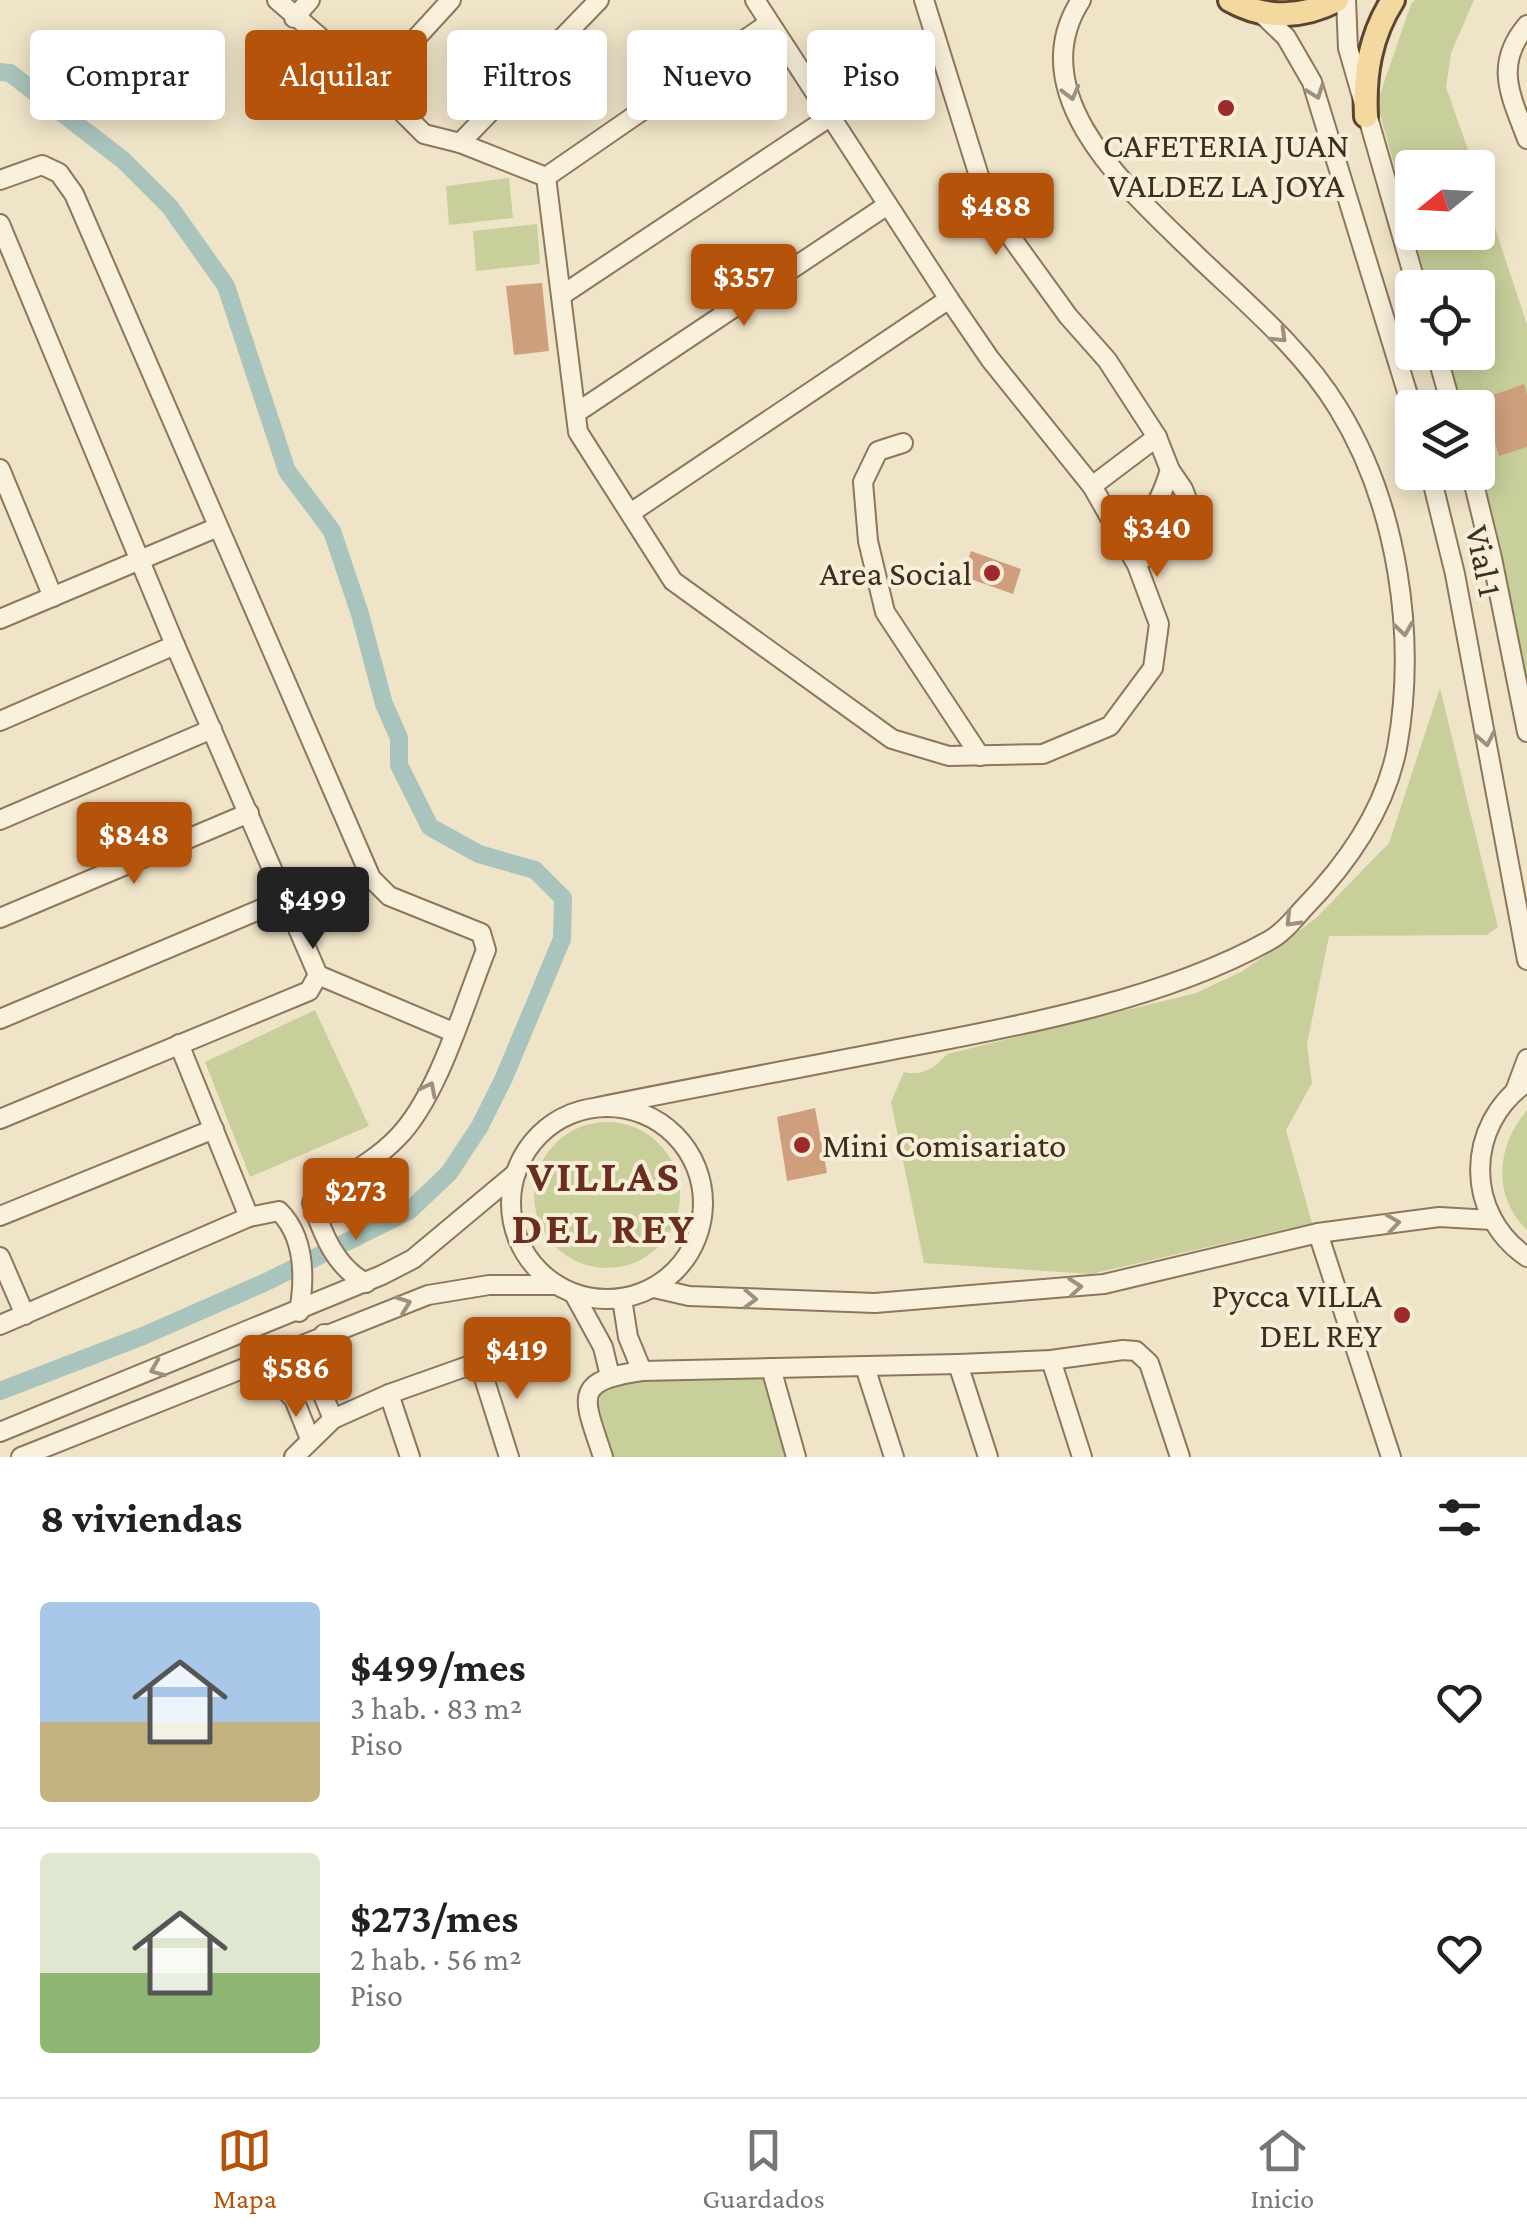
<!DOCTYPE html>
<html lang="es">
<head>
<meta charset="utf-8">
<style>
  body { margin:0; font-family:"Crimson Pro",serif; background:#f6f6f6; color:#222; height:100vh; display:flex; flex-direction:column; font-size:38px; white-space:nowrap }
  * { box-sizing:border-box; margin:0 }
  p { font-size:32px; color:#767676 }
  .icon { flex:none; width:55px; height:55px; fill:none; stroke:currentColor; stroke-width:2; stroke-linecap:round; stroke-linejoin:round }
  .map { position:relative; height:1457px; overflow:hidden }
  .side { display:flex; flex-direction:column; background:#fff; flex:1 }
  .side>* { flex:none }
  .top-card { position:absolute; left:30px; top:30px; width:1000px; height:90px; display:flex; gap:20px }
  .needle { width:65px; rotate:252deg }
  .fabs { position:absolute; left:1395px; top:150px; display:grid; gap:20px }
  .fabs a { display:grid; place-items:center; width:100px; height:100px; border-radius:10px; background:#fff; box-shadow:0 5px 25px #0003; font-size:50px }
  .price { position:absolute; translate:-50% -85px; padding:0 22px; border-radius:10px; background:#b45309; color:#fff; font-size:32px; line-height:65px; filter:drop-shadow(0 2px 5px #0008) }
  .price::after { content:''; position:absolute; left:50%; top:60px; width:30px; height:22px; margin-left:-15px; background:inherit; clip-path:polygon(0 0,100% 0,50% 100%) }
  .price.on { background:#222; color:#fff }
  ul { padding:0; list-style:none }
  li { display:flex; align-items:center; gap:30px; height:250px; padding:0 40px }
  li+li { border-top:2px solid #e0e0e0 }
  li span { display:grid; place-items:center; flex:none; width:280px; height:200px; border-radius:10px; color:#555 }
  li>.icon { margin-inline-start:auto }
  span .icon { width:120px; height:120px; fill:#fffc; stroke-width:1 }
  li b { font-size:42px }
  h2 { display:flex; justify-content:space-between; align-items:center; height:120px; padding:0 40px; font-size:42px }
  .pill { padding:0 35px; border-radius:10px; background:#fff; box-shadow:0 5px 25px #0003; font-size:35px; line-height:90px }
  .pill.on { background:#b45309; color:#fff }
  .tab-bar { display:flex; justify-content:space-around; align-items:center; height:140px; border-top:2px solid #e0e0e0; background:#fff; font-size:28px; color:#767676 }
  .tab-bar a { display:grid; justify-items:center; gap:5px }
  .tab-bar .on { color:#b45309 }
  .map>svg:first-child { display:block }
  .green { fill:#c9cf9b }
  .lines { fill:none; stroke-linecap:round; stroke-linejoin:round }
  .canal { stroke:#a9c4bc; stroke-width:18 }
  .building { fill:#cf9f7d }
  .minor-casing { stroke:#8d765c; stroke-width:22 }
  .major-casing { stroke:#5b4430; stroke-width:28 }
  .minor { stroke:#faf1dc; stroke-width:18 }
  .major { stroke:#f3d9a0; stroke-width:22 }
  .oneway { stroke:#9c907e }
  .poi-dot { fill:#9e2a2b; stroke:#f7eed8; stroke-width:4 }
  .labels { text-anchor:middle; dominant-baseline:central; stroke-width:8; stroke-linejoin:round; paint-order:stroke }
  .poi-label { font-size:35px; fill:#3d2e20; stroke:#f7eed8; text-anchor:end }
  .street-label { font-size:35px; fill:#3d2e20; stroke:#f7eed8 }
  .district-label { font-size:45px; font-weight:bold; letter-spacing:2.5px; fill:#6b2e1e; stroke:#f7eed8 }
</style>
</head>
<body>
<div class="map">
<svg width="1527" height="1457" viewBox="0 0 1527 1457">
  <rect width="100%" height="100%" fill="#f0e4c8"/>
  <g class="green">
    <path d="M 1415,0 L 1474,0 L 1451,53 L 1446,87 L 1474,167 L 1412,168 L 1412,230 L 1377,103 L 1411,4 Z"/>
    <path d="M 1478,177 L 1527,324 L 1527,678 L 1478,465 L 1478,408 L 1462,407 L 1446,353 L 1478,352 L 1478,288 L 1428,287 L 1413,233 L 1478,232 Z"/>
    <path d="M 509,178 L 513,218 L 449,225 L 446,186 Z"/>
    <path d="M 537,224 L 540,264 L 476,271 L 473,231 Z"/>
    <path d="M 1440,688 L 1498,927 L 1487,935 L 1329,936 L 1307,1044 L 1312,1083 L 1286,1130 L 1312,1223 L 1091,1274 L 924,1263 L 891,1102 L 904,1072 C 922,1077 936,1067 947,1054 L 1196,993 L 1241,972 L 1280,945 L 1316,918 L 1389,843 Z"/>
    <path d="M 315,1010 L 369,1126 L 250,1177 L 205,1062 Z"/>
    <path d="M 1527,1110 L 1527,1230 C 1491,1195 1497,1145 1527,1110 Z"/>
    <circle cx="607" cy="1195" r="73"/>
    <path d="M 771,1368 L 796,1457 L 603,1457 L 593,1384 Z"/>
  </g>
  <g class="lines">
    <path class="canal" d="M 0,72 L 10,73 L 123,160 L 170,207 L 226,286 L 287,471 L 332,531 L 360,614 L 384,704 L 399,738 L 399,765 L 430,827 L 479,854 L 535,870 L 563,898 L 562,939 L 503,1080 L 480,1126 L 449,1173 L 409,1211 L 266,1282 L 143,1336 L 0,1391"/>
  </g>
  <g class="building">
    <path d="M 542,283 L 549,351 L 514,355 L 506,286 Z"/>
    <path d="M 1524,384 L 1527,394 L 1527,447 L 1499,456 L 1482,399 Z"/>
    <path d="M 971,551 L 1021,569 L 1013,594 L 962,576 Z"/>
    <path d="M 815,1108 L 827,1173 L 787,1181 L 777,1117 Z"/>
  </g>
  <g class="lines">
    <g class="minor-casing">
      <g id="minor">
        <path d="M 277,0 L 374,84 L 424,134 L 460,143 L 546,177 L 578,432 L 673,581 L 892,739 L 949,756 L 1043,754 L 1110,726 L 1153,668 L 1159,624 L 1137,565 L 1092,486 L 990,359 L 949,299 L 755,0"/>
        <path d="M 924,0 L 979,176 L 1013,240 L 1068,316 L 1107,360 L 1157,437 L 1170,470 L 1183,489 L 1188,502 L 1185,521 L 1173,539 L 1154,556 L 1145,557 L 1129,551"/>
        <path d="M 1346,0 L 1348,48 L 1417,288"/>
        <path d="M 1261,13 L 1286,37 L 1312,82 L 1412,408"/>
        <path d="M 294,18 L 310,0"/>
        <path d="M 1527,25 C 1493,65 1511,96 1527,139"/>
        <path d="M 374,84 L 451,0"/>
        <path d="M 460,143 L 599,0"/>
        <path d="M 546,177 L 769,23"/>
        <path d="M 0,180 L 42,165 L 59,173 L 74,194 L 371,878 L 389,896 L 481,933 L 486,950 C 464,1005 438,1097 397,1138 C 374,1162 342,1178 315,1195 L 312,1203 C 323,1234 335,1267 366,1283"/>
        <path d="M 0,224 L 175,645 L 318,975"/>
        <path d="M 562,295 L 828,118"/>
        <path d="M 1436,352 L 1452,408"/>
        <path d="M 576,413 L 886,206"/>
        <path d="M 903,443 L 878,451 L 863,482 L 868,541 L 885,612 L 980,756"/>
        <path d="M 0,469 L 53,597"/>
        <path d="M 1430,472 L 1455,574 L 1527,960"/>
        <path d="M 1471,472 L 1492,558 L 1527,732"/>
        <path d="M 1092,486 L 1157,437"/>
        <path d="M 1104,505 C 1112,509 1124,519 1133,520 C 1155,521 1165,485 1170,470"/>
        <path d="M 632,512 L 949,299"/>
        <path d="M 0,619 L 218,527"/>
        <path d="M 0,721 L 175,645"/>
        <path d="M 0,820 L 212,729"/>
        <path d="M 0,918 L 249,813"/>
        <path d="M 0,1019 L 285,899"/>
        <path d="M 179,1044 L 249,1217"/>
        <path d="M 1527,1082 C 1465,1125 1464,1214 1527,1257"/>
        <path d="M 1515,1091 L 1527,1059"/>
        <path d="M 598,1107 C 701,1086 805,1067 908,1047 C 1026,1025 1166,998 1270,940 C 1283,933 1293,920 1303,909 C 1347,864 1385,810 1397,748 C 1417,637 1398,505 1338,408 C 1302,349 1246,303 1197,256 C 1135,195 1018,97 1081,0"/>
        <circle cx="607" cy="1203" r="96"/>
        <path d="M 0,1119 L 309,991 L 318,975 L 453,1032"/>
        <path d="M 0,1216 L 214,1129"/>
        <path d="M 1318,1233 L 1391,1457"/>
        <path d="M 0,1257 L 25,1315"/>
        <path d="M 654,1288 L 689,1296 L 875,1303 L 1104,1284 L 1318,1233 L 1439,1217 L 1492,1220"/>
        <path d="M 574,1294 L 603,1347 L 610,1376"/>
        <path d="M 622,1299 L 628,1337 L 642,1371"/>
        <path d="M 0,1325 L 249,1217 L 279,1211 C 305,1237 305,1278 299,1312"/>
        <path d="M 324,1334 L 321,1390 L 333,1419"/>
        <path d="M 1051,1360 L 1082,1457"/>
        <path d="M 259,1362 L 294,1399 L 310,1439"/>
        <path d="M 958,1364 L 988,1457"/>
        <path d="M 865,1367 L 894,1457"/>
        <path d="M 771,1368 L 796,1457"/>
        <path d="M 389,1394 L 410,1457"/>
        <path d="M 0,1432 L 382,1275 L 413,1259 L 516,1173"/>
        <path d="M 21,1457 L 428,1295 L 489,1285 L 557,1285"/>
        <path d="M 294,1457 L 333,1419 L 389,1394 L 479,1362 L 509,1457"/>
        <path d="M 603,1457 C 584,1398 570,1381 642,1371 L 958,1364 L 1051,1360 L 1123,1350 L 1136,1351 L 1149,1363 L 1180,1457"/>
      </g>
    </g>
    <g class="major-casing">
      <g id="major">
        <path d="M 1230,0 C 1265,20 1303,18 1337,0"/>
        <path d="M 1366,116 C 1364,74 1370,36 1393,0"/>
      </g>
    </g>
    <use href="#minor" class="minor"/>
    <use href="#major" class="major"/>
  </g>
  <defs><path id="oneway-chevron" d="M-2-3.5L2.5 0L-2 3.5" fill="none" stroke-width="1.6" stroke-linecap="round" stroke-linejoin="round" transform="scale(2.5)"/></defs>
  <g class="oneway">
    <use href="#oneway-chevron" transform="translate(1316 92) rotate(70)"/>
    <use href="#oneway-chevron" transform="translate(1071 93) rotate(75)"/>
    <use href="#oneway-chevron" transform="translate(1280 336) rotate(44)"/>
    <use href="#oneway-chevron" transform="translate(1404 629) rotate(82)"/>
    <use href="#oneway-chevron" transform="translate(1486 739) rotate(79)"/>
    <use href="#oneway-chevron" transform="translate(1292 920) rotate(134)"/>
    <use href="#oneway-chevron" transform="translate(429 1089) rotate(-63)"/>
    <use href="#oneway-chevron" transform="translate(1393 1223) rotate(-8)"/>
    <use href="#oneway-chevron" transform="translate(1075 1287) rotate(-5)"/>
    <use href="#oneway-chevron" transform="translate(750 1299) rotate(2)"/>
    <use href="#oneway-chevron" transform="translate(404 1304) rotate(-20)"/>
    <use href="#oneway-chevron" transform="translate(157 1369) rotate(158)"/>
  </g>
  <g class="poi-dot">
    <circle cx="1226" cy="108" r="10"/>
    <circle cx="992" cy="573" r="10"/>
    <circle cx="802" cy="1145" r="10"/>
    <circle cx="1402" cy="1315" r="10"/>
  </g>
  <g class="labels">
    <g class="poi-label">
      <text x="1226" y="145" text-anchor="middle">CAFETERIA JUAN<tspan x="1226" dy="40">VALDEZ LA JOYA</tspan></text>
      <text x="972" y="573">Area Social</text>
      <text x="822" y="1145" text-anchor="start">Mini Comisariato</text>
      <text x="1382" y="1295">Pycca VILLA<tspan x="1382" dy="40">DEL REY</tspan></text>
    </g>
    <g class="street-label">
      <text transform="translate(1484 561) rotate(78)">Vial 1</text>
    </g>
    <g class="district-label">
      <text x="604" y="1176">VILLAS<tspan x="604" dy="52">DEL REY</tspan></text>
    </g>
  </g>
</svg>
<div class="fabs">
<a><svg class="needle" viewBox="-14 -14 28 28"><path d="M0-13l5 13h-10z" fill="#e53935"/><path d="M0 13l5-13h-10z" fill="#767676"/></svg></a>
<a><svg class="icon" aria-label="locate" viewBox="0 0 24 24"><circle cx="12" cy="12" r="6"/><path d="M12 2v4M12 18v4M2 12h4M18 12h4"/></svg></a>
<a><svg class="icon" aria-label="layers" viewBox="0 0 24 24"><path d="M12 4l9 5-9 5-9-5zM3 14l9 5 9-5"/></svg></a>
</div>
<b class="price" style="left:996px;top:258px">$488</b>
<b class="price" style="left:744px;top:329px">$357</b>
<b class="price" style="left:1157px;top:580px">$340</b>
<b class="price" style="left:134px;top:887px">$848</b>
<b class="price on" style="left:313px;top:952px">$499</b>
<b class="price" style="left:356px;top:1243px">$273</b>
<b class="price" style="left:517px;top:1402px">$419</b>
<b class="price" style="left:296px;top:1420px">$586</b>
<div class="top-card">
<a class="pill">Comprar</a>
<a class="pill on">Alquilar</a>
<a class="pill">Filtros</a>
<a class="pill">Nuevo</a>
<a class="pill">Piso</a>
</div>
</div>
<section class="side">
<h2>8 viviendas<svg class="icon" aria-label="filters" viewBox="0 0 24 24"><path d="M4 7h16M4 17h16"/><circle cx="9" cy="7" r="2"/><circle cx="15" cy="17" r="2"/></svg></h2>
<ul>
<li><span style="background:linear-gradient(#a9c7e8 60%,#c2b280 0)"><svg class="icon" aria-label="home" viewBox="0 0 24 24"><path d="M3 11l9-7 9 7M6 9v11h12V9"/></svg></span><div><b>$499/mes</b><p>3 hab. · 83 m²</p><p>Piso</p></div><svg class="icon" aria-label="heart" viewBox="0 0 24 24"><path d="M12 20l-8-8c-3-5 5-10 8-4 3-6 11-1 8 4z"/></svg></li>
<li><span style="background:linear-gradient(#dfe7d0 60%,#8fb573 0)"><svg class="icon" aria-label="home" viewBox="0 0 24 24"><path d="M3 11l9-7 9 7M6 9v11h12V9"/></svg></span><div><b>$273/mes</b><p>2 hab. · 56 m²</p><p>Piso</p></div><svg class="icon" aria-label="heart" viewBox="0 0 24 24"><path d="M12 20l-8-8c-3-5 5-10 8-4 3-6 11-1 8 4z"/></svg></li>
</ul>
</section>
<nav class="tab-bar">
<a class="on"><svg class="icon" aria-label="map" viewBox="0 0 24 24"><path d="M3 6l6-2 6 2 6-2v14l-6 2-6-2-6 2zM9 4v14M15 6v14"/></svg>Mapa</a>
<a><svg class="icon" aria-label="saved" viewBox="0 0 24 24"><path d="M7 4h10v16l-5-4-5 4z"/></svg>Guardados</a>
<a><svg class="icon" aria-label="home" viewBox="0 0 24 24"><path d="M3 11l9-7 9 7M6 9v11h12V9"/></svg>Inicio</a>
</nav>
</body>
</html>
